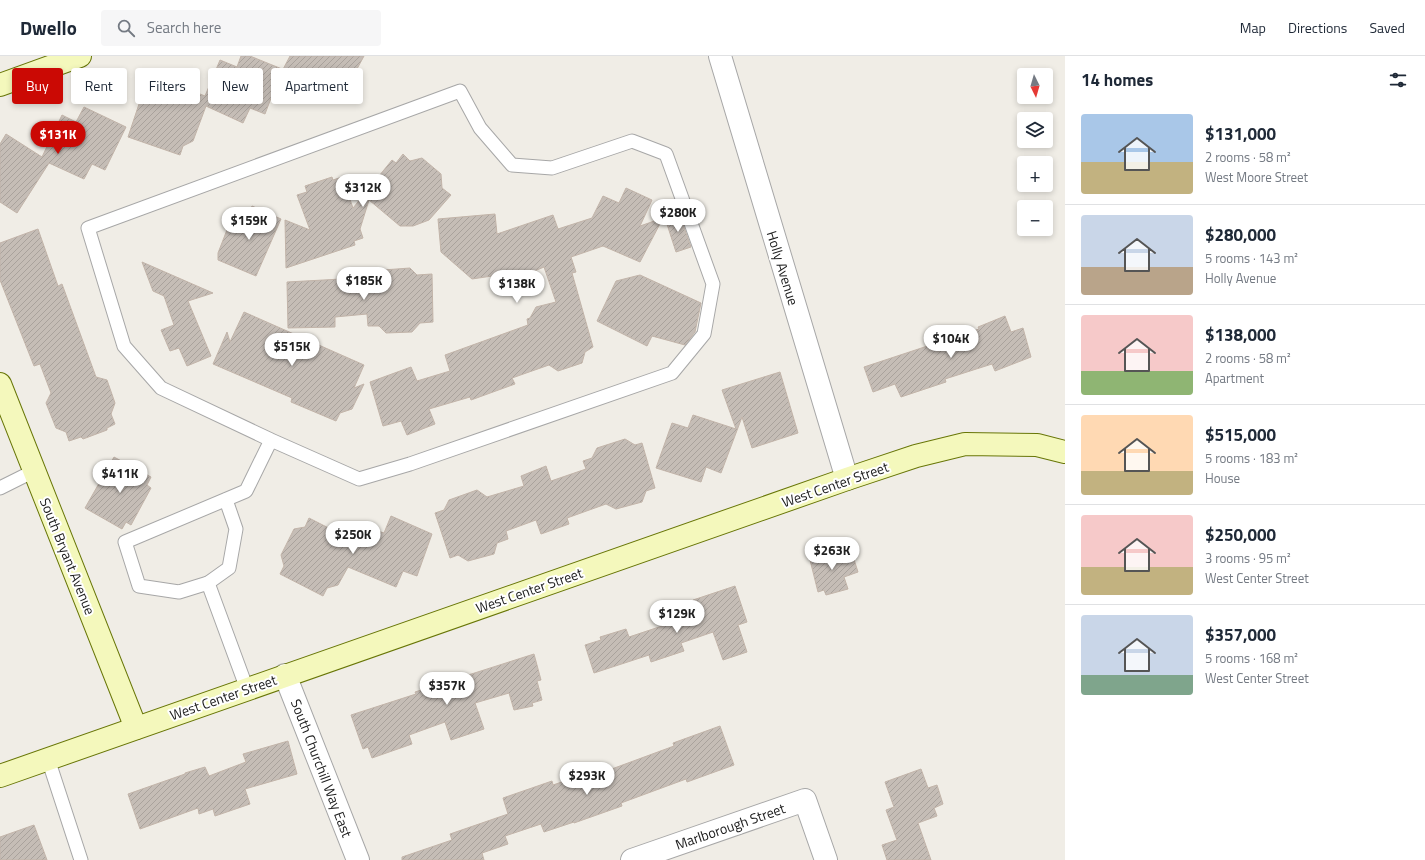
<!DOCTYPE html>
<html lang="en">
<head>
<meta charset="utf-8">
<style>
  body { margin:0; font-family:"Titillium Web",sans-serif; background:#f6f6f7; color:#1f2937; height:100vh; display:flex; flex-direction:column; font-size:15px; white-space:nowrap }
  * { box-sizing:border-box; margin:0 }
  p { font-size:13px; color:#747a83 }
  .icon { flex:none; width:22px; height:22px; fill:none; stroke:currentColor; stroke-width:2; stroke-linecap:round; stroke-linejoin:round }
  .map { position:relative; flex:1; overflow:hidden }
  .drawer { display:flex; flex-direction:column; background:#fff; width:360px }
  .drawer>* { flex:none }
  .hud { position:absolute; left:12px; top:12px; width:380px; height:36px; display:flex; gap:8px }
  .needle { width:26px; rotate:175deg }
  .tools { position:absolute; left:1017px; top:12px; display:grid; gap:8px }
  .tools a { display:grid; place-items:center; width:36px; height:36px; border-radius:4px; background:#fff; box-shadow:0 2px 6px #0003; font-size:20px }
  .price { position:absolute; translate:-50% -34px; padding:0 9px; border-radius:14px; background:#fff; color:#222; font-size:13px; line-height:26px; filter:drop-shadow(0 1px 2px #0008) }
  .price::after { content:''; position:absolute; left:50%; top:24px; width:12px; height:9px; margin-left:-6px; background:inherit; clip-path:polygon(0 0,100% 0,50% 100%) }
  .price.active { background:#cb0904; color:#fff }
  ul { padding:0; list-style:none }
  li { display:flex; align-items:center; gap:12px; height:100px; padding:0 16px }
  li+li { border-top:1px solid #e0e1e3 }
  li span { display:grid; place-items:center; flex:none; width:112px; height:80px; border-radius:4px; color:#555 }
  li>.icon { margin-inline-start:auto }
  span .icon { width:48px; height:48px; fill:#fffc; stroke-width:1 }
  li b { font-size:17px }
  h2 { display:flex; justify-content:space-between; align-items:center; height:48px; padding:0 16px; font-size:17px }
  .tag { padding:0 14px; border-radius:4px; background:#fff; box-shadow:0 2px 6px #0003; font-size:14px; line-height:36px }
  .tag.active { background:#cb0904; color:#fff }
  header { display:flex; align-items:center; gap:24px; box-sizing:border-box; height:56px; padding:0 20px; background:#fff; border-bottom:1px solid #e0e1e3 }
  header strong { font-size:19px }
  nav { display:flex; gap:22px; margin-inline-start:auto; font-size:14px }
  .search { width:280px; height:36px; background:#f6f6f7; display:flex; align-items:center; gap:10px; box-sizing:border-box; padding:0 14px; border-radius:4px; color:#747a83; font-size:15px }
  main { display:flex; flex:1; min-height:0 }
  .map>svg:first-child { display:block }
  .building { fill:url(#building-hatch); stroke:#c2b4a9 }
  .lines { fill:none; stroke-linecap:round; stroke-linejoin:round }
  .lane-casing { stroke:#a7a7a7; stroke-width:15 }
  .street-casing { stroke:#a7a7a7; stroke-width:24 }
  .secondary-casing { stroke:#687607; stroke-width:24 }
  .lane { stroke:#fff; stroke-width:13 }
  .street { stroke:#fff; stroke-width:22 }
  .secondary { stroke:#f4f8bc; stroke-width:22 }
  .labels { text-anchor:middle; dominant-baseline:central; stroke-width:4; stroke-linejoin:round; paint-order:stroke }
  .street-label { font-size:14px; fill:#202020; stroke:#fff }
</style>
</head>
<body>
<header>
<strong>Dwello</strong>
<div class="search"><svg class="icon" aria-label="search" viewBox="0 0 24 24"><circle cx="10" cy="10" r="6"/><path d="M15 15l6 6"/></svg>Search here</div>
<nav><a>Map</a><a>Directions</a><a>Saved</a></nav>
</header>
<main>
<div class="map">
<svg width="1065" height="804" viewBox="0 0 1065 804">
  <defs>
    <pattern id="building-hatch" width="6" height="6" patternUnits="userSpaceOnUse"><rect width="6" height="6" fill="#c5bdb6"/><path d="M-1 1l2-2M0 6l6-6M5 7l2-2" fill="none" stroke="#a9a29c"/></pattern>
  </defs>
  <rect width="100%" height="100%" fill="#f0ede6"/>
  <g class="building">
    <path d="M 241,0 L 250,0 L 282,13 L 279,21 L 290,0 L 364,0 L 345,35 L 335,37 L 330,47 L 279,21 L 265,58 L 250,52 L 243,67 L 206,50 L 193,85 L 183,90 L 180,99 L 128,81 L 142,39 L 154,34 L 159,22 L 205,40 L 220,4 L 237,11 Z"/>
    <path d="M 84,51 L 126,71 L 105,114 L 92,108 L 84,123 L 49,107 L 17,157 L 0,146 L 0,88 L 6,78 L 42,101 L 62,59 L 76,66 Z"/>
    <path d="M 403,98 L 410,105 L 422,102 L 441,118 L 442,132 L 451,139 L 429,164 L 413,170 L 400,170 L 369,144 L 360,173 L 363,182 L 354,185 L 355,189 L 286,212 L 285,164 L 310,174 L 297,139 L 307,136 L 305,130 L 332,121 L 333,124 L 342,121 L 353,152 L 392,104 L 396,107 Z"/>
    <path d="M 626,132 L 652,144 L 640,170 L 663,162 L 640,206 L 603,190 L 571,201 L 576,216 L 572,217 L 593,291 L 585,296 L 582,307 L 558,315 L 549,309 L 512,322 L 515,328 L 471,344 L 470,341 L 429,353 L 435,368 L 407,379 L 401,365 L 383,370 L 370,326 L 411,311 L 417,325 L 450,315 L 445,299 L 528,269 L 527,263 L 530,262 L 536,251 L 556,246 L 544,211 L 527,218 L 526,215 L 472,223 L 441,196 L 438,163 L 495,158 L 497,178 L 553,159 L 558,173 L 592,162 L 603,140 L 619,147 Z"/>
    <path d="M 252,150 L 281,163 L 256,220 L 218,204 L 218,197 L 232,161 L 246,166 Z"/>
    <path d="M 679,157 L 691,191 L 676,196 L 665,162 Z"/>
    <path d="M 38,173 L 58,230 L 62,228 L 96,321 L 107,324 L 115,347 L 111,358 L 115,368 L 107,372 L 107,374 L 83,383 L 81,381 L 69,385 L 66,376 L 56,372 L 46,347 L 51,337 L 40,308 L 34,310 L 0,224 L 0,187 Z"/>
    <path d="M 142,206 L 213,237 L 188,245 L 211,300 L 187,310 L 179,292 L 170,295 L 161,274 L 174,269 L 164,240 L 153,235 Z"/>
    <path d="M 410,212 L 417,219 L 432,218 L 433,266 L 420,267 L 412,276 L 386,277 L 379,270 L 368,270 L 367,258 L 335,261 L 335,271 L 288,272 L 287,226 L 378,221 L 383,214 Z"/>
    <path d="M 640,219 L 701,247 L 695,276 L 685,289 L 652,280 L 647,290 L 597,265 L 616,225 Z"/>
    <path d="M 244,256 L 364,309 L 354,332 L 364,328 L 352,353 L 340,357 L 336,365 L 291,346 L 292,342 L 213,308 L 227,276 L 230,286 Z"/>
    <path d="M 1005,260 L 1011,276 L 1023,272 L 1031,301 L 995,315 L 992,308 L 945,323 L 946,326 L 901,341 L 895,328 L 873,336 L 864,311 L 979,273 L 978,271 Z"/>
    <path d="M 780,316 L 798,377 L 752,392 L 742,361 L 721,417 L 706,411 L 701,426 L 656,412 L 672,367 L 688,372 L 693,359 L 736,373 L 722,334 Z"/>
    <path d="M 625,383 L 635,389 L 642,387 L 655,432 L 646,435 L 642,446 L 616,453 L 606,448 L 567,462 L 569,468 L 541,478 L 536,464 L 506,475 L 508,483 L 497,487 L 494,498 L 468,505 L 458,499 L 450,502 L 435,457 L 444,454 L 449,444 L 477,434 L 487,441 L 524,430 L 521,420 L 546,410 L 551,425 L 586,413 L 583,405 L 592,402 L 597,392 Z"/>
    <path d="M 114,401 L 151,421 L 147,429 L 151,432 L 131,469 L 126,466 L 122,473 L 85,452 Z"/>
    <path d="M 391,460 L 432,478 L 417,520 L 403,515 L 396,531 L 348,511 L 338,529 L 327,532 L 323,540 L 280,518 L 284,510 L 281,499 L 294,473 L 305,471 L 309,462 L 362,489 L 369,472 L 384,477 Z"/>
    <path d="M 831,494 L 833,500 L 851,494 L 858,516 L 844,521 L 848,533 L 826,539 L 824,534 L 818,536 L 809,500 Z"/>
    <path d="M 735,530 L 747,566 L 738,569 L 747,596 L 723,604 L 713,576 L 681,587 L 684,595 L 651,606 L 649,599 L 594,617 L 585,589 L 601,584 L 600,581 L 626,573 L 629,581 L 698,558 L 693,544 Z"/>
    <path d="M 534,598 L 541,624 L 537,625 L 542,644 L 532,647 L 533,650 L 514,654 L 509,637 L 475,647 L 484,673 L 451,684 L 445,666 L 409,679 L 412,688 L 372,702 L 368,691 L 363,693 L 351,659 L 416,638 L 415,636 Z"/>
    <path d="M 720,670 L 734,709 L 687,726 L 686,723 L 621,747 L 622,750 L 574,767 L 574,766 L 544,776 L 541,768 L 505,780 L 508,788 L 482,797 L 484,804 L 402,804 L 402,801 L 452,784 L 450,778 L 508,758 L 503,742 L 552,725 L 553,729 L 608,710 L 609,714 L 674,690 L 673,687 Z"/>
    <path d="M 288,685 L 297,718 L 245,733 L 250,748 L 215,760 L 213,753 L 199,758 L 198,752 L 140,773 L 128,738 L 185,718 L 185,717 L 205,711 L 209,720 L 246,706 L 243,698 Z"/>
    <path d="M 921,713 L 928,732 L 937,729 L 943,748 L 934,752 L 937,760 L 918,767 L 931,804 L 887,804 L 882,789 L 897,784 L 886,754 L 894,751 L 885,726 Z"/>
    <path d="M 34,769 L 47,804 L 0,804 L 0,781 Z"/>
  </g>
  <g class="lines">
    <g class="lane-casing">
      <g id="lane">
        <path d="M 0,432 L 34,415"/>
        <path d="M 208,527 L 229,512 L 236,473 L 226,444"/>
        <path d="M 247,633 L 208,527 L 179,536 L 139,530 L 125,486 L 246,435 L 271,384 L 161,332 L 124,290 L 88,172 L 460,35 L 480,72 L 512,109 L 552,112 L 632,85 L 666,98 L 713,228 L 704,278 L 672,317 L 410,408 L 359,423 L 271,384"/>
        <path d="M 48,703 L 81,804"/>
      </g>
    </g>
    <g class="street-casing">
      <g id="street">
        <path d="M 720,0 L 847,423"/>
        <path d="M 285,619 L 358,804"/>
        <path d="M 632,804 L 805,744 L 826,804"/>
      </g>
    </g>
    <g class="secondary-casing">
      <g id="secondary">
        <path d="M 0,29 L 80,0"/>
        <path d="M 0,328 L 136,672"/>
        <path d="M 0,720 L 847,423 L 916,400 L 965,388 L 1037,389 L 1065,396"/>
      </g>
    </g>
    <use href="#lane" class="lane"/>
    <use href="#street" class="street"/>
    <use href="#secondary" class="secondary"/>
  </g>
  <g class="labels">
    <g class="street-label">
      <text transform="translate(783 212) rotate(73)">Holly Avenue</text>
      <text transform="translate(835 428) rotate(-19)">West Center Street</text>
      <text transform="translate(68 500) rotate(68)">South Bryant Avenue</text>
      <text transform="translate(529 534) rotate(-19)">West Center Street</text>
      <text transform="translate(223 641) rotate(-19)">West Center Street</text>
      <text transform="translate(322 712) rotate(69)">South Churchill Way East</text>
      <text transform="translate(730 770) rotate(-19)">Marlborough Street</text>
    </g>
  </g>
</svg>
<div class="tools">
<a><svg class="needle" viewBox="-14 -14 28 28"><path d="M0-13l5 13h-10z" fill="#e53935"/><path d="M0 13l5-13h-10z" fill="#747a83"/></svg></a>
<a><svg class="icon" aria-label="layers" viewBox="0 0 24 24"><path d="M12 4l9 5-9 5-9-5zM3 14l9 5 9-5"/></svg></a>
<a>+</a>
<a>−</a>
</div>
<b class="price active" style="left:58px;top:99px">$131K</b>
<b class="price" style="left:363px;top:152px">$312K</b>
<b class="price" style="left:678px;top:177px">$280K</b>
<b class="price" style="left:249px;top:185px">$159K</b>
<b class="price" style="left:364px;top:245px">$185K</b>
<b class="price" style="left:517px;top:248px">$138K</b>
<b class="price" style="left:951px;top:303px">$104K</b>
<b class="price" style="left:292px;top:311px">$515K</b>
<b class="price" style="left:120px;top:438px">$411K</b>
<b class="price" style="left:353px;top:499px">$250K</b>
<b class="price" style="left:832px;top:515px">$263K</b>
<b class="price" style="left:677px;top:578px">$129K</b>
<b class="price" style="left:447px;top:650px">$357K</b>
<b class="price" style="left:587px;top:740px">$293K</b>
<div class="hud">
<a class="tag active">Buy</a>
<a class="tag">Rent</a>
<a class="tag">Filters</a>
<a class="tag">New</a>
<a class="tag">Apartment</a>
</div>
</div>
<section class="drawer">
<h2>14 homes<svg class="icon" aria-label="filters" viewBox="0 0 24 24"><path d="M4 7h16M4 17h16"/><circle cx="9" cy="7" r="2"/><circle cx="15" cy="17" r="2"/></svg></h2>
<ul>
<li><span style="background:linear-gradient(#a9c7e8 60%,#c2b280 0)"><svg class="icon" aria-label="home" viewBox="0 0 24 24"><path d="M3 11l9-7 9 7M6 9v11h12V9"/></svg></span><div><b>$131,000</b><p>2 rooms · 58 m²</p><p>West Moore Street</p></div></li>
<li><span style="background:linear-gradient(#c9d6e8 65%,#b9a48a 0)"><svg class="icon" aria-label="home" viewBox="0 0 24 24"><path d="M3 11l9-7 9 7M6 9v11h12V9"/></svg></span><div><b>$280,000</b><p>5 rooms · 143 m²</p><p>Holly Avenue</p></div></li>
<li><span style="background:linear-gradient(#f6c9c9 70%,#8fb573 0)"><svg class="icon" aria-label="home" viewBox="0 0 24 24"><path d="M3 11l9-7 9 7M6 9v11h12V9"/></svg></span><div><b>$138,000</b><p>2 rooms · 58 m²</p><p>Apartment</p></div></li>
<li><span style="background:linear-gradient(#ffd9b3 70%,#c2b280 0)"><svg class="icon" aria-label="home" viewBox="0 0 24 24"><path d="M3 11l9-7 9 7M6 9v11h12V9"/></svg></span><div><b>$515,000</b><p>5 rooms · 183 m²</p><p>House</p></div></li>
<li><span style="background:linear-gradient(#f6c9c9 65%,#c2b280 0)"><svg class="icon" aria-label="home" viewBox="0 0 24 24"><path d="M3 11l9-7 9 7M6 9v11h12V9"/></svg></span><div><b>$250,000</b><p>3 rooms · 95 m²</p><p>West Center Street</p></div></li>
<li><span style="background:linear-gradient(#c9d6e8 75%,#7fa58c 0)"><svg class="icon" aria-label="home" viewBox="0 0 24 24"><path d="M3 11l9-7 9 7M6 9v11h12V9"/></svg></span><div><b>$357,000</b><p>5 rooms · 168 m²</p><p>West Center Street</p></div></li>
</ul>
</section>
</main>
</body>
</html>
